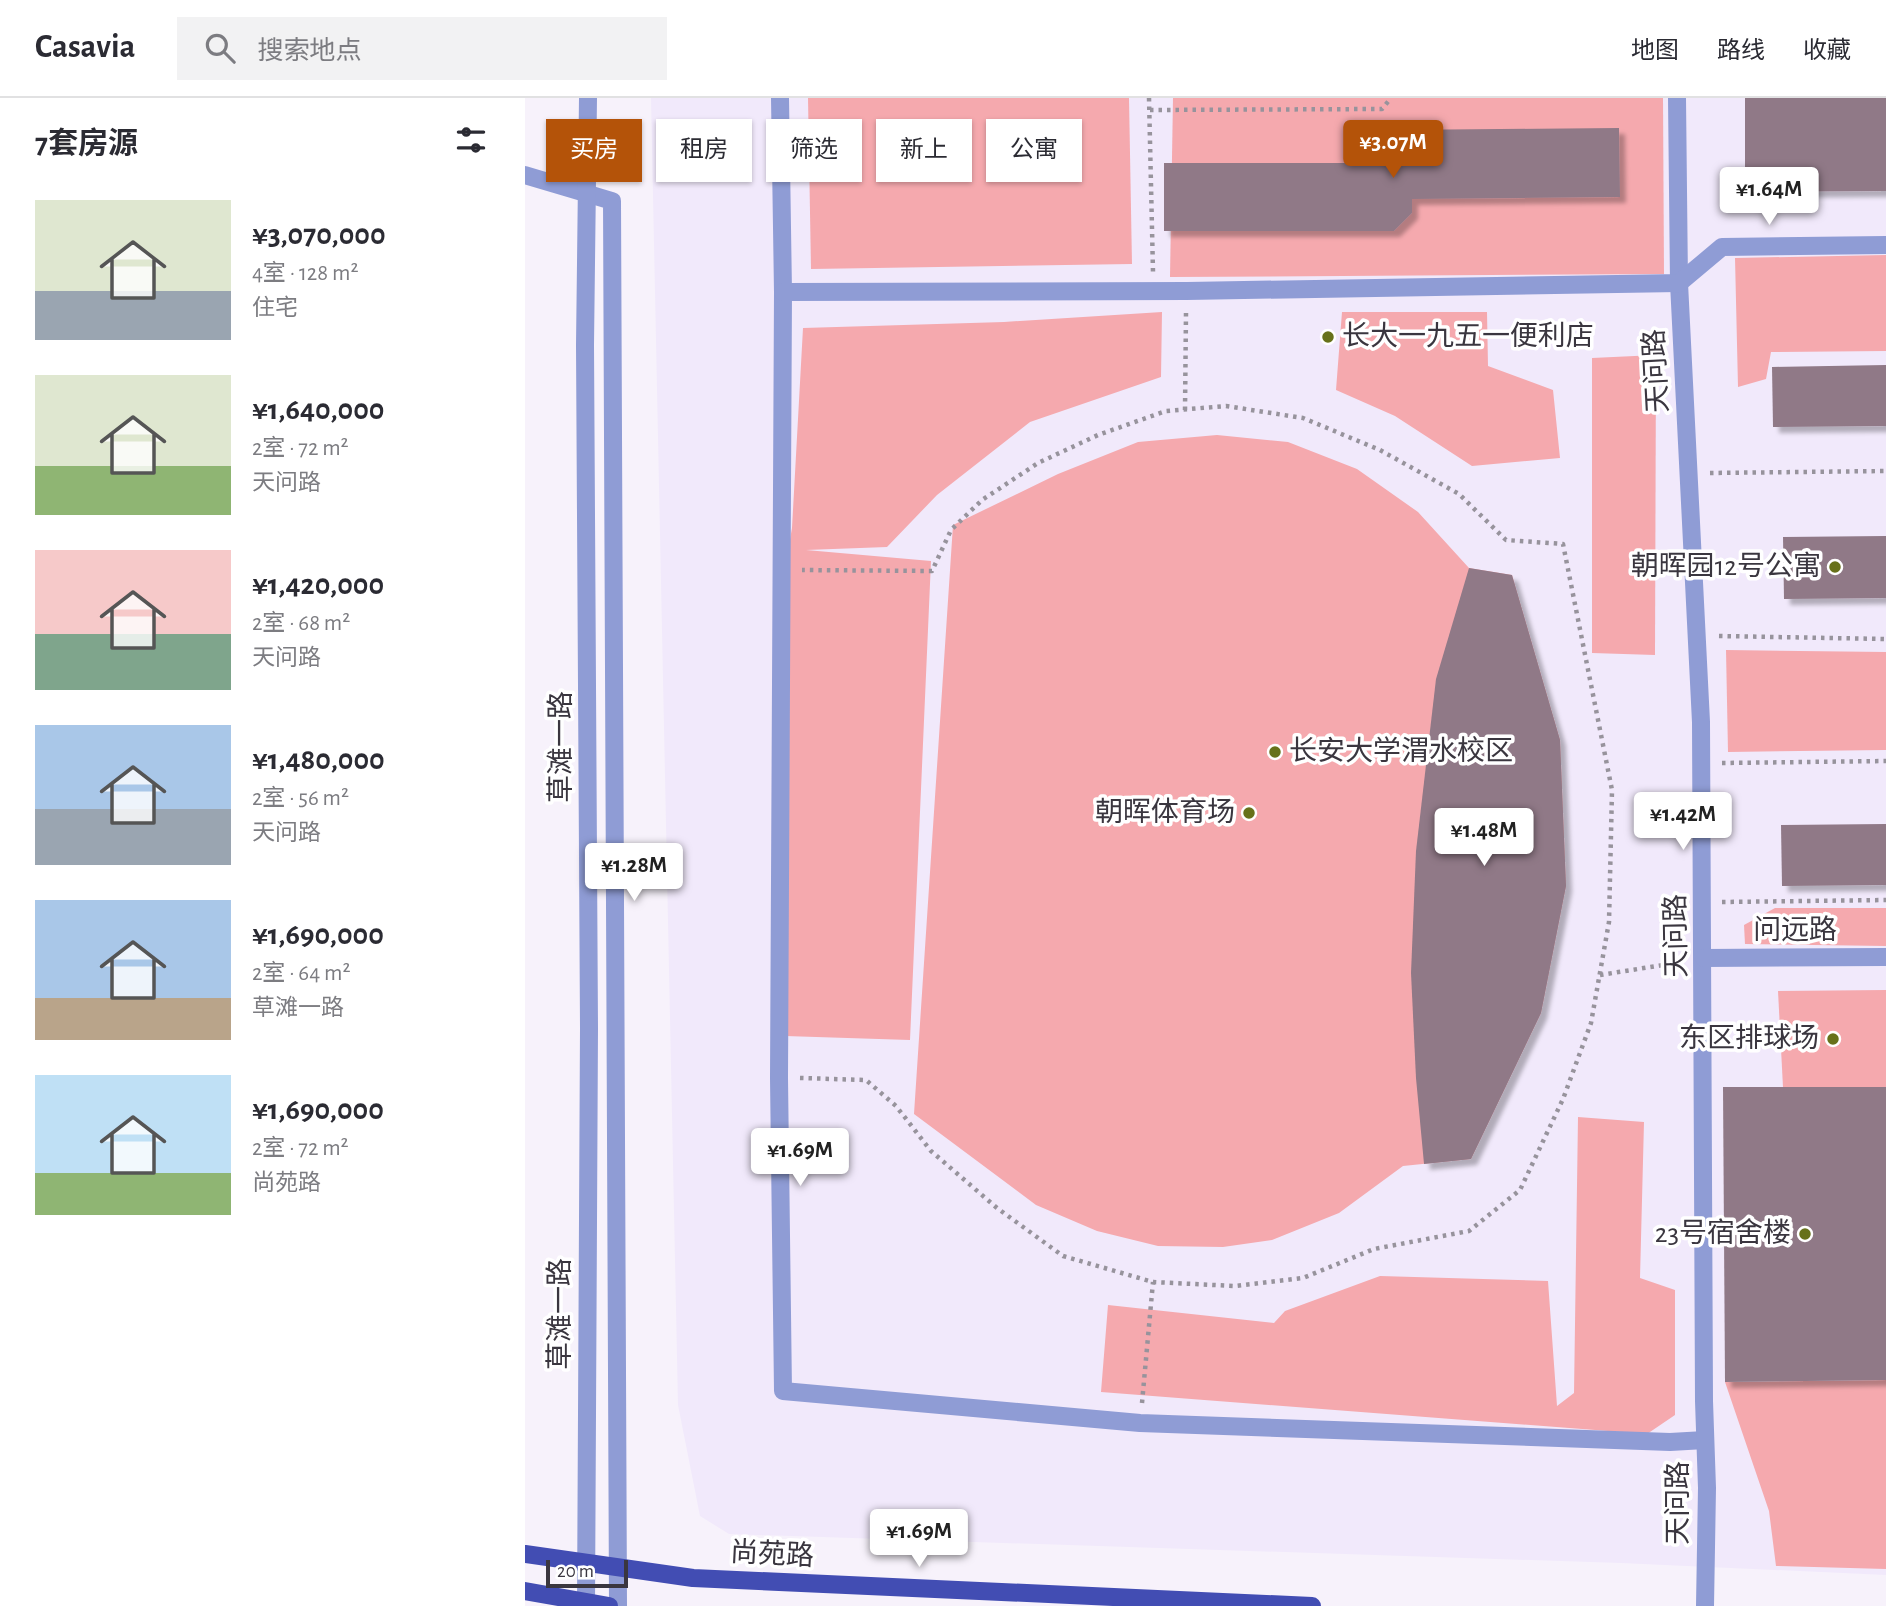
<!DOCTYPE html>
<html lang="zh">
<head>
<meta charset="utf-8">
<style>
  body { margin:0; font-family:"Alegreya Sans","Noto Sans SC",sans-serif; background:#f2f2f3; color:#2b2b33; height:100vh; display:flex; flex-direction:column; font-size:26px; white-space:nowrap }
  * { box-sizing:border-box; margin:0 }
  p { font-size:23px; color:#7c7c81 }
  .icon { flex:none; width:38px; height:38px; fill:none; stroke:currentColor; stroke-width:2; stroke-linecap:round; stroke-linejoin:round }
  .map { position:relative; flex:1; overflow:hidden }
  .drawer { display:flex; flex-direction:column; background:#fff; width:525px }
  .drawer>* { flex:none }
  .top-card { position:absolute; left:21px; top:21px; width:665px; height:63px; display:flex; gap:14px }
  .scale { position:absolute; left:21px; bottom:18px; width:82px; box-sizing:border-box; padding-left:7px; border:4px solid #3a363f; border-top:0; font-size:19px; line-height:24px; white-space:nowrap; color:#3a363f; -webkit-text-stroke:5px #fff; paint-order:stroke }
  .price { position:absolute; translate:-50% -60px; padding:0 16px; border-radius:7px; background:#fff; color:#222; font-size:23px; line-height:46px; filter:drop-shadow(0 2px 4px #0008) }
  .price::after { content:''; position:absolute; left:50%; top:42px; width:21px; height:16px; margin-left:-10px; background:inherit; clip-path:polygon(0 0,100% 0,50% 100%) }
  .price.on { background:#b45309; color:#fff }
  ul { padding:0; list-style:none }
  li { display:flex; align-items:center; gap:21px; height:175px; padding:0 35px }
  li span { display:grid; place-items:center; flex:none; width:196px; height:140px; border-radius:0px; color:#555 }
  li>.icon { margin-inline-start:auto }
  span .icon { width:84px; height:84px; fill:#fffc; stroke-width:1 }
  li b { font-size:30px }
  h2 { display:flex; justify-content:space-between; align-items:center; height:84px; padding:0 35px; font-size:30px }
  .chip { padding:0 24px; border-radius:0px; background:#fff; box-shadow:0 2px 5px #0004; font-size:24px; line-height:63px }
  .chip.on { background:#b45309; color:#fff }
  header { display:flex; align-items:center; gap:42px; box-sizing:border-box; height:98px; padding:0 35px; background:#fff; border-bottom:2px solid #e1e1e2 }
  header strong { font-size:33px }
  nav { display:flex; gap:38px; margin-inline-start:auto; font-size:24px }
  .search { width:490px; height:63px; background:#f2f2f3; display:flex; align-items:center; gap:18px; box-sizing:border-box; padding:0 24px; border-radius:0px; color:#7c7c81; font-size:26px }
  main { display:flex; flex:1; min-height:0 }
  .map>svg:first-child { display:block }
  .built { fill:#f1e9fb }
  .green { fill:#f5a9ae }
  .building { fill:#907987; filter:url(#shadow) }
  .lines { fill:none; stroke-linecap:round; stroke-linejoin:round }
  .path { stroke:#97939c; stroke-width:4.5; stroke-dasharray:3.5 5; stroke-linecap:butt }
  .minor { stroke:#8f9cd5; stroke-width:18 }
  .major { stroke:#424db3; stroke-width:18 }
  .poi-dot { fill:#67711a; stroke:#fff; stroke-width:2.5 }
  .labels { text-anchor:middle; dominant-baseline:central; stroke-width:7; stroke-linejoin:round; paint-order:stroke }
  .poi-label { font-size:28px; fill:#3a363f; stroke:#fff; text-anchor:end }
  .street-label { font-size:28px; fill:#3a363f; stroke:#fff }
</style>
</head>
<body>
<header>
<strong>Casavia</strong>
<div class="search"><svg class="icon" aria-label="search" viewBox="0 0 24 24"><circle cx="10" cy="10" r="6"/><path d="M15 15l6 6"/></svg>搜索地点</div>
<nav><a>地图</a><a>路线</a><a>收藏</a></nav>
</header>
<main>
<section class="drawer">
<h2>7套房源<svg class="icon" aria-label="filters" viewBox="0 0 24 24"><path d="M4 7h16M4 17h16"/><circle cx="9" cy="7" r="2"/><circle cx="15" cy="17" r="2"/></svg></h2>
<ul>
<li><span style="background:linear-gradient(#dfe7d0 65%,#9aa5b1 0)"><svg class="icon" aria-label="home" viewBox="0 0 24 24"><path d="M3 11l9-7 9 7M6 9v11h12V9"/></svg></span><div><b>¥3,070,000</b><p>4室 · 128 m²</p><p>住宅</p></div></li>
<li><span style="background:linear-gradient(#dfe7d0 65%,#8fb573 0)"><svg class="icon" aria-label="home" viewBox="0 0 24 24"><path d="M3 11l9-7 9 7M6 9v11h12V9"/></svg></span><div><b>¥1,640,000</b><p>2室 · 72 m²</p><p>天问路</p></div></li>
<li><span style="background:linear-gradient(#f6c9c9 60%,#7fa58c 0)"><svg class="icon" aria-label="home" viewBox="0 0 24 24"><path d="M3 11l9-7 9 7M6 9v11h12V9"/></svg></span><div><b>¥1,420,000</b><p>2室 · 68 m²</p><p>天问路</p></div></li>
<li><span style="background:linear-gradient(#a9c7e8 60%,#9aa5b1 0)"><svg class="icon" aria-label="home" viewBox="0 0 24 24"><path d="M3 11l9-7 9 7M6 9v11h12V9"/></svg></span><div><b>¥1,480,000</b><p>2室 · 56 m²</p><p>天问路</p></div></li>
<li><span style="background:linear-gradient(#a9c7e8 70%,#b9a48a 0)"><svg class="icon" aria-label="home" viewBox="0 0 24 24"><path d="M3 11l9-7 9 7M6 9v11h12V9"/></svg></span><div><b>¥1,690,000</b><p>2室 · 64 m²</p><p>草滩一路</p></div></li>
<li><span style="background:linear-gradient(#bfe0f5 70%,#8fb573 0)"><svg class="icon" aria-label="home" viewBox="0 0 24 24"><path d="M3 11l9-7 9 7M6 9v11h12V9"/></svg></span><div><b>¥1,690,000</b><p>2室 · 72 m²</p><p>尚苑路</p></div></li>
</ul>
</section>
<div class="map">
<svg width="1361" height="1508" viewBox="0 0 1361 1508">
  <defs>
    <filter id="shadow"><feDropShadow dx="6" dy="6" stdDeviation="2" flood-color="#0004"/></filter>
  </defs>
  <rect width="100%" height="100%" fill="#f7f2fb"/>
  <path class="built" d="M 126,0 L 1361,0 L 1361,1477 L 1096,1465 L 204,1436 L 175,1418 L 153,1307 Z"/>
  <g class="green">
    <path d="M 283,0 L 604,0 L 607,166 L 286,171 Z"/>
    <path d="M 648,0 L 1138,0 L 1139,176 L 645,179 Z"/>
    <path d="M 1361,157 L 1361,253 L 1246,254 L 1241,281 L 1213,289 L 1210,160 Z"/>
    <path d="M 637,214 L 636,279 L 505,324 L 412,397 L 362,449 L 281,452 L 406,463 L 385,942 L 260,938 L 263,453 L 267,430 L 278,230 L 479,224 Z"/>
    <path d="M 817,214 L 962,214 L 963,268 L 1028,292 L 1035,360 L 947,368 L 870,318 L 811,292 Z"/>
    <path d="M 1131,257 L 1130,557 L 1067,555 L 1067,260 Z"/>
    <path d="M 692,337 L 763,344 L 832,371 L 893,414 L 944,470 L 987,477 L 1035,642 L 1041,788 L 1016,915 L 946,1061 L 878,1068 L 814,1115 L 747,1142 L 698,1149 L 633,1148 L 572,1133 L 511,1107 L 389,1016 L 428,427 L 533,376 L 613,344 Z"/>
    <path d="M 1201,552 L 1361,554 L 1361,652 L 1203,654 Z"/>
    <path d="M 1250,810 L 1361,810 L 1361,848 L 1220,846 L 1219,827 Z"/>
    <path d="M 1361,892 L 1361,989 L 1258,989 L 1253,893 Z"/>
    <path d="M 1053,1019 L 1119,1024 L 1115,1180 L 1150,1192 L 1150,1317 L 1122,1336 L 576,1294 L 583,1207 L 749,1225 L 760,1213 L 855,1178 L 1023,1183 L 1032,1308 L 1049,1295 Z"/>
    <path d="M 1361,1282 L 1361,1471 L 1251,1468 L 1244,1413 L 1200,1284 Z"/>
  </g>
  <g class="building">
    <path d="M 1220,0 L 1361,0 L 1361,93 L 1220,94 Z"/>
    <path d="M 1094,30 L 1095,99 L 887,101 L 887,115 L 869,133 L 639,133 L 639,65 L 850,65 L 850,51 L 867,32 Z"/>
    <path d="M 1361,267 L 1361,328 L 1248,329 L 1247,269 Z"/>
    <path d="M 1361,438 L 1361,500 L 1259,501 L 1258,439 Z"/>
    <path d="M 944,470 L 987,477 L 1035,642 L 1041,788 L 1016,915 L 946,1061 L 899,1066 L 891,980 L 886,875 L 891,753 L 911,581 Z"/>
    <path d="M 1361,726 L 1361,787 L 1257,788 L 1256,727 Z"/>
    <path d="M 1198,989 L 1361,989 L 1361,1282 L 1200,1284 Z"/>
  </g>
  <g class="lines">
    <g class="path">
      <path d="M 624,0 L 628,174"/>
      <path d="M 625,12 L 857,11 L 866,0"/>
      <path d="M 660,312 L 661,215"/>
      <path d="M 1185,375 L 1361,373"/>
      <path d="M 1194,538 L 1361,541"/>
      <path d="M 1197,665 L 1361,663"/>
      <path d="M 1197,804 L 1361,802"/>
      <path d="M 1075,877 L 1157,864"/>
      <path d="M 275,980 L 341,982 L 371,1008 L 406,1053 L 472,1110 L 538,1158 L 628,1184 L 710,1188 L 778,1180 L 849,1151 L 944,1133 L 995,1092 L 1038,1001 L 1066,925 L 1084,824 L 1087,692 L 1038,446 L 981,442 L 934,396 L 855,352 L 778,320 L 701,308 L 641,313 L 573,337 L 513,365 L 457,402 L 426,432 L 407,473 L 277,472"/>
      <path d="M 617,1305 L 628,1184"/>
    </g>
    <g class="minor">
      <path d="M 255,0 L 258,194 L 254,980 L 258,1293 L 615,1325 L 1145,1344 L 1180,1342"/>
      <path d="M 1152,0 L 1154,185 L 1176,624 L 1179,1303 L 1182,1390 L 1180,1508"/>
      <path d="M 0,77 L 87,103 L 93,1508"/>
      <path d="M 258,194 L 662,193 L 1154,185 L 1197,149 L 1361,147"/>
      <path d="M 1179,860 L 1361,859"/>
      <path d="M 61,1508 L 64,930 L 60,247 L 63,0"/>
    </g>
    <g class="major">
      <path d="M 0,1456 L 168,1480 L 787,1508"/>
      <path d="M 0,1493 L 84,1508"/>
    </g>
  </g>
  <g class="poi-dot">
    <circle cx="803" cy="239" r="7"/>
    <circle cx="1310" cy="469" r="7"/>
    <circle cx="750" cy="654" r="7"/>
    <circle cx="724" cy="715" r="7"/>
    <circle cx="1308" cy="941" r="7"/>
    <circle cx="1280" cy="1136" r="7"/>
  </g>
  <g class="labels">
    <g class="poi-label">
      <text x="817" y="239" text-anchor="start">长大一九五一便利店</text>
      <text x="1296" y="469">朝晖园12号公寓</text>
      <text x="764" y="654" text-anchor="start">长安大学渭水校区</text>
      <text x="710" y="715">朝晖体育场</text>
      <text x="1294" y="941">东区排球场</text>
      <text x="1266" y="1136">23号宿舍楼</text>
    </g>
    <g class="street-label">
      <text transform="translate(1132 273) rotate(-93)">天问路</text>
      <text transform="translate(37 649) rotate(-90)">草滩一路</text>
      <text x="1270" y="833">问远路</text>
      <text transform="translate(1152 838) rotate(-91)">天问路</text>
      <text transform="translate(36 1216) rotate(-90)">草滩一路</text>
      <text transform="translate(1154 1405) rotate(-90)">天问路</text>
      <text transform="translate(247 1457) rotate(3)">尚苑路</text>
    </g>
  </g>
</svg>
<div class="scale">20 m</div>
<b class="price on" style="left:868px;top:82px">¥3.07M</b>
<b class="price" style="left:1244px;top:129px">¥1.64M</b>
<b class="price" style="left:1158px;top:754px">¥1.42M</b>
<b class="price" style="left:959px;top:770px">¥1.48M</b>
<b class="price" style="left:109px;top:805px">¥1.28M</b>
<b class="price" style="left:275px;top:1090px">¥1.69M</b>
<b class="price" style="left:394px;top:1471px">¥1.69M</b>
<div class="top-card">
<a class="chip on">买房</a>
<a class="chip">租房</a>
<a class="chip">筛选</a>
<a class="chip">新上</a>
<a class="chip">公寓</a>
</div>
</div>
</main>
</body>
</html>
